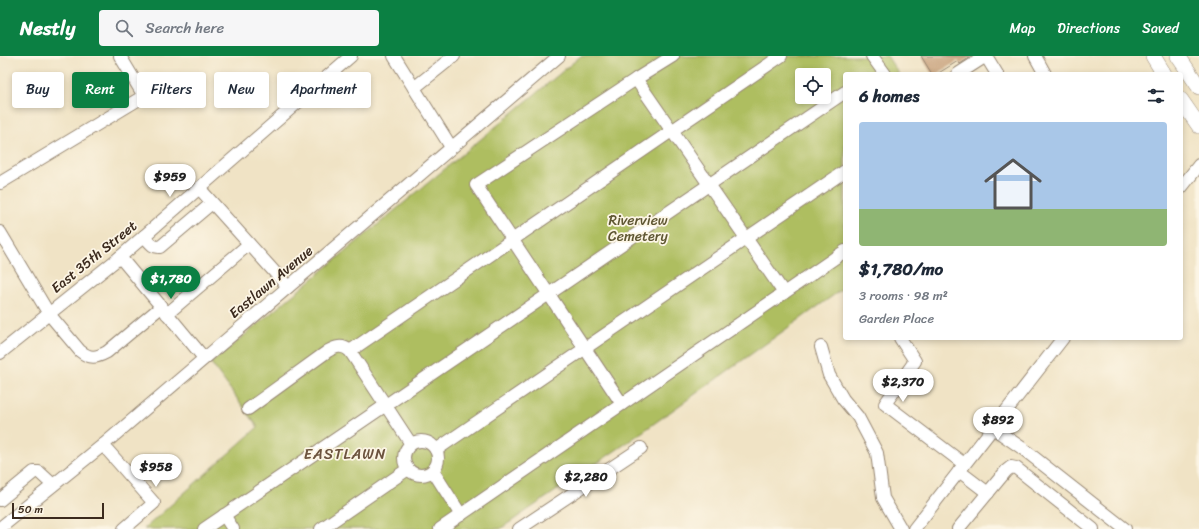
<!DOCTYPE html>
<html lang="en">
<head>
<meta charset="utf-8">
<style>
  body { margin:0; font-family:Sriracha,sans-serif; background:#f6f6f7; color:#1f2937; height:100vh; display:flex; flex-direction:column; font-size:15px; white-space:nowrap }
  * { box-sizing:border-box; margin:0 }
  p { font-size:13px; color:#747a83 }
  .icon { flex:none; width:22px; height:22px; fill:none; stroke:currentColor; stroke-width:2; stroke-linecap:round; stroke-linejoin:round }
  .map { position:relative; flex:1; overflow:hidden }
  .details { position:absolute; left:843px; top:16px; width:340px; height:268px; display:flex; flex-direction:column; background:#fff; border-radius:4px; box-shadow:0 2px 6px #0003 }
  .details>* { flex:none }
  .hud { position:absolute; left:12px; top:16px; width:380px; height:36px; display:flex; gap:8px }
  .fabs { position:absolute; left:795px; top:12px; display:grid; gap:8px }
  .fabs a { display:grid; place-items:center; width:36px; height:36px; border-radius:4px; background:#fff; box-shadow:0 2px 6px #0003; font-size:20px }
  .scale { position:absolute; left:12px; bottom:10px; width:92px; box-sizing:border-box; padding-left:4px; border:2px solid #3b2a1e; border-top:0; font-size:11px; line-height:14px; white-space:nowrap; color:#3b2a1e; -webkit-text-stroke:3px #fcf5e5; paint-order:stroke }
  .price { position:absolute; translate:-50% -34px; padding:0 9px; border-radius:14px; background:#fff; color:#222; font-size:13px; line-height:26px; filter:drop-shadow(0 1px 2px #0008) }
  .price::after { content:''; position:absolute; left:50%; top:24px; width:12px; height:9px; margin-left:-6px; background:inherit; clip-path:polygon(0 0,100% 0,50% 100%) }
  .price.selected { background:#0b8043; color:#fff }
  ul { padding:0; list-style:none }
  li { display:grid; align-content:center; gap:8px; height:212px; padding:0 16px }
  li span { display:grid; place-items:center; height:124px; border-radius:4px; color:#555 }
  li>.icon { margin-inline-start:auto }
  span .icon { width:72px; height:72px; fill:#fffc; stroke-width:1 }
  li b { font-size:17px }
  h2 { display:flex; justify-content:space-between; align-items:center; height:48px; padding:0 16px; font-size:17px }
  .pill { padding:0 14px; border-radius:4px; background:#fff; box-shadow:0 2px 6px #0003; font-size:14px; line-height:36px }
  .pill.selected { background:#0b8043; color:#fff }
  header { display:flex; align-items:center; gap:24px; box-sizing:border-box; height:56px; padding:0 20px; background:#0b8043; color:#fff }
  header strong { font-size:19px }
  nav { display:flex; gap:22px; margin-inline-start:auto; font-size:14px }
  .search { width:280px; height:36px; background:#f6f6f7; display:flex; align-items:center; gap:10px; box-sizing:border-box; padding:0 14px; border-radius:4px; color:#747a83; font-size:15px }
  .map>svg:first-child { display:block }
  .green { fill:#aebe61; stroke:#747440; fill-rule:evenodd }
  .building { fill:#c69f78 }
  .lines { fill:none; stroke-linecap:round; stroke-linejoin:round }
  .minor-casing { stroke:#968672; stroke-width:14 }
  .major-casing { stroke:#968672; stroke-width:16 }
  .minor { stroke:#fff; stroke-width:12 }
  .major { stroke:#fff; stroke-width:15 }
  .labels { text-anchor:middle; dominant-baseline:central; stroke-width:3.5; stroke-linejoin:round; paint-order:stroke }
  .park-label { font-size:14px; fill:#5e5632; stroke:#fcf5e5 }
  .street-label { font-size:14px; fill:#3b2a1e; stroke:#fcf5e5 }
  .neighbourhood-label { font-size:15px; letter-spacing:1px; fill:#6c533e; stroke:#fcf5e5 }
</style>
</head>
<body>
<header>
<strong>Nestly</strong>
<div class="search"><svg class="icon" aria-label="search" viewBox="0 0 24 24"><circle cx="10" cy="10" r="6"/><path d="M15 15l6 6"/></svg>Search here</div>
<nav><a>Map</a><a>Directions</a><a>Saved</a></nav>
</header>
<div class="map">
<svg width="1199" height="473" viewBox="0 0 1199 473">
  <rect width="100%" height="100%" fill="#fcf5e5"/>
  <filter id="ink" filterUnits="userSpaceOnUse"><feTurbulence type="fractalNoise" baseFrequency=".025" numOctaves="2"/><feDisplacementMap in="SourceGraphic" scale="8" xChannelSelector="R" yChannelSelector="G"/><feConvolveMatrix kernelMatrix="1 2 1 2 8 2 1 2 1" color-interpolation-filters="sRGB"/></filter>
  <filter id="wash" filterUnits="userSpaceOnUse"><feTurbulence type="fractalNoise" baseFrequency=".012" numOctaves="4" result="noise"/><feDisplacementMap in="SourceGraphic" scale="16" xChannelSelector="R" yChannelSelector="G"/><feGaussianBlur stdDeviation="0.9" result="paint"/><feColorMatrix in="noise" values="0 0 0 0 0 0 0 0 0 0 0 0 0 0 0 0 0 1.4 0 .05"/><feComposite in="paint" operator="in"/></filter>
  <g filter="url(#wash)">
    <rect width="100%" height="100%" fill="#f0e3c5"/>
    <path class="green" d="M 581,0 L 887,0 L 899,18 L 845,18 L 845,231 L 631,384 L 500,473 L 144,473 L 258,371 L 211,307 ZM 802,19 L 824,19 L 824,41 L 802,41 Z"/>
    <g id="blocks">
      <path class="building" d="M 921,0 L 972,0 L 960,8 L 958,5 L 937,18 L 932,18 Z"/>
    </g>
  </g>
  <g filter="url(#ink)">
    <use href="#blocks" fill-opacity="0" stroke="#968672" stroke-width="1"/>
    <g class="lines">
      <g class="minor-casing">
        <g id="minor">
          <path d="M 394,0 L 451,91"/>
          <path d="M 872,0 L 885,18"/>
          <path d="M 986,0 L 997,18"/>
          <path d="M 1035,0 L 1045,18"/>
          <path d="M 958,18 L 986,0"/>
          <path d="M 636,23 L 784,237"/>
          <path d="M 414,32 L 454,0"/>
          <path d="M 0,127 L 144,40 L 120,0"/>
          <path d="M 199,132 L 288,231"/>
          <path d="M 1181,132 L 1199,109"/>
          <path d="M 0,176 L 49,258 L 80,295 C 90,303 96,302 107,296 L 161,251"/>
          <path d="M 144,180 C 149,185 152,192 160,191 L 212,147"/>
          <path d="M 120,201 L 204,302"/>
          <path d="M 167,258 L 249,188"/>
          <path d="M 900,282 L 915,305 L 885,348 L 964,408"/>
          <path d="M 821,291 L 829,319 L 843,343 L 858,361 L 877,397 L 883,442 L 901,473"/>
          <path d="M 350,295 L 781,0"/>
          <path d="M 0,297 L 120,201 L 351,0"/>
          <path d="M 622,348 L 476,129 L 636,23 L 673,0"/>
          <path d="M 248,353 L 328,295 C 335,291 342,288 350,295 L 411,388"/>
          <path d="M 993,372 L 1022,392 L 1125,473"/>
          <circle cx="421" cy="402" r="17"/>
          <path d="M 103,389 L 154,447 L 124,473"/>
          <path d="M 436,394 L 845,115"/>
          <path d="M 433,415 L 461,459"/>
          <path d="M 959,415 L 988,437"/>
          <path d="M 0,444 L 34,416 L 39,416 L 53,429"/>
          <path d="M 224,459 L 233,473"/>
          <path d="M 0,472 L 103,389 L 559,0"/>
          <path d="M 204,473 L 845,36"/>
          <path d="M 321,473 L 408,413"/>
          <path d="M 440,473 L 845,195"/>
          <path d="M 519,473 L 641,392"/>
          <path d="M 914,473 L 1063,282"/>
          <path d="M 958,473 L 1006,415 L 1011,411 L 1016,412 L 1093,473"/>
        </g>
      </g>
      <g class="major-casing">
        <g id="major">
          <path d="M 1153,0 L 1164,18"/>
          <path d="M 1178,0 L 1199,31"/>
          <path d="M 1181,44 L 1199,70"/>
        </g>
      </g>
      <use href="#minor" class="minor"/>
      <use href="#major" class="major"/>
    </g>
  </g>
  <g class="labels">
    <g class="park-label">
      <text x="638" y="164">Riverview<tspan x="638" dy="16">Cemetery</tspan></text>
    </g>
    <g class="street-label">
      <text transform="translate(94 201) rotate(-39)">East 35th Street</text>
      <text transform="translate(271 226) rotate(-40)">Eastlawn Avenue</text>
    </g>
    <g class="neighbourhood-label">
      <text x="345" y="398">EASTLAWN</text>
    </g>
  </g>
</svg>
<div class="fabs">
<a><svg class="icon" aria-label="locate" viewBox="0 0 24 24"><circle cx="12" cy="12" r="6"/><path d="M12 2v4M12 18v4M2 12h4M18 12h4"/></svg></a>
</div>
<div class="scale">50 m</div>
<b class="price" style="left:170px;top:142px">$959</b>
<b class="price selected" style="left:171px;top:244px">$1,780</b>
<b class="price" style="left:903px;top:347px">$2,370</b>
<b class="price" style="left:998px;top:385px">$892</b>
<b class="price" style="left:156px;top:432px">$958</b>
<b class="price" style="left:586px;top:442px">$2,280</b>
<div class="hud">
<a class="pill">Buy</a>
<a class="pill selected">Rent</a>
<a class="pill">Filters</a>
<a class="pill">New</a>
<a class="pill">Apartment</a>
</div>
<section class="details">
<h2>6 homes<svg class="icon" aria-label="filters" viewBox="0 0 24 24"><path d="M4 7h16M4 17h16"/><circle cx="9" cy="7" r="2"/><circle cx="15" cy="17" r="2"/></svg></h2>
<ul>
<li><span style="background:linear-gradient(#a9c7e8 70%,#8fb573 0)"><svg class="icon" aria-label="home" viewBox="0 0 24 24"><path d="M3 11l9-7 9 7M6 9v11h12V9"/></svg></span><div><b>$1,780/mo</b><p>3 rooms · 98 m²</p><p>Garden Place</p></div></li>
</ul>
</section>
</div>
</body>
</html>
